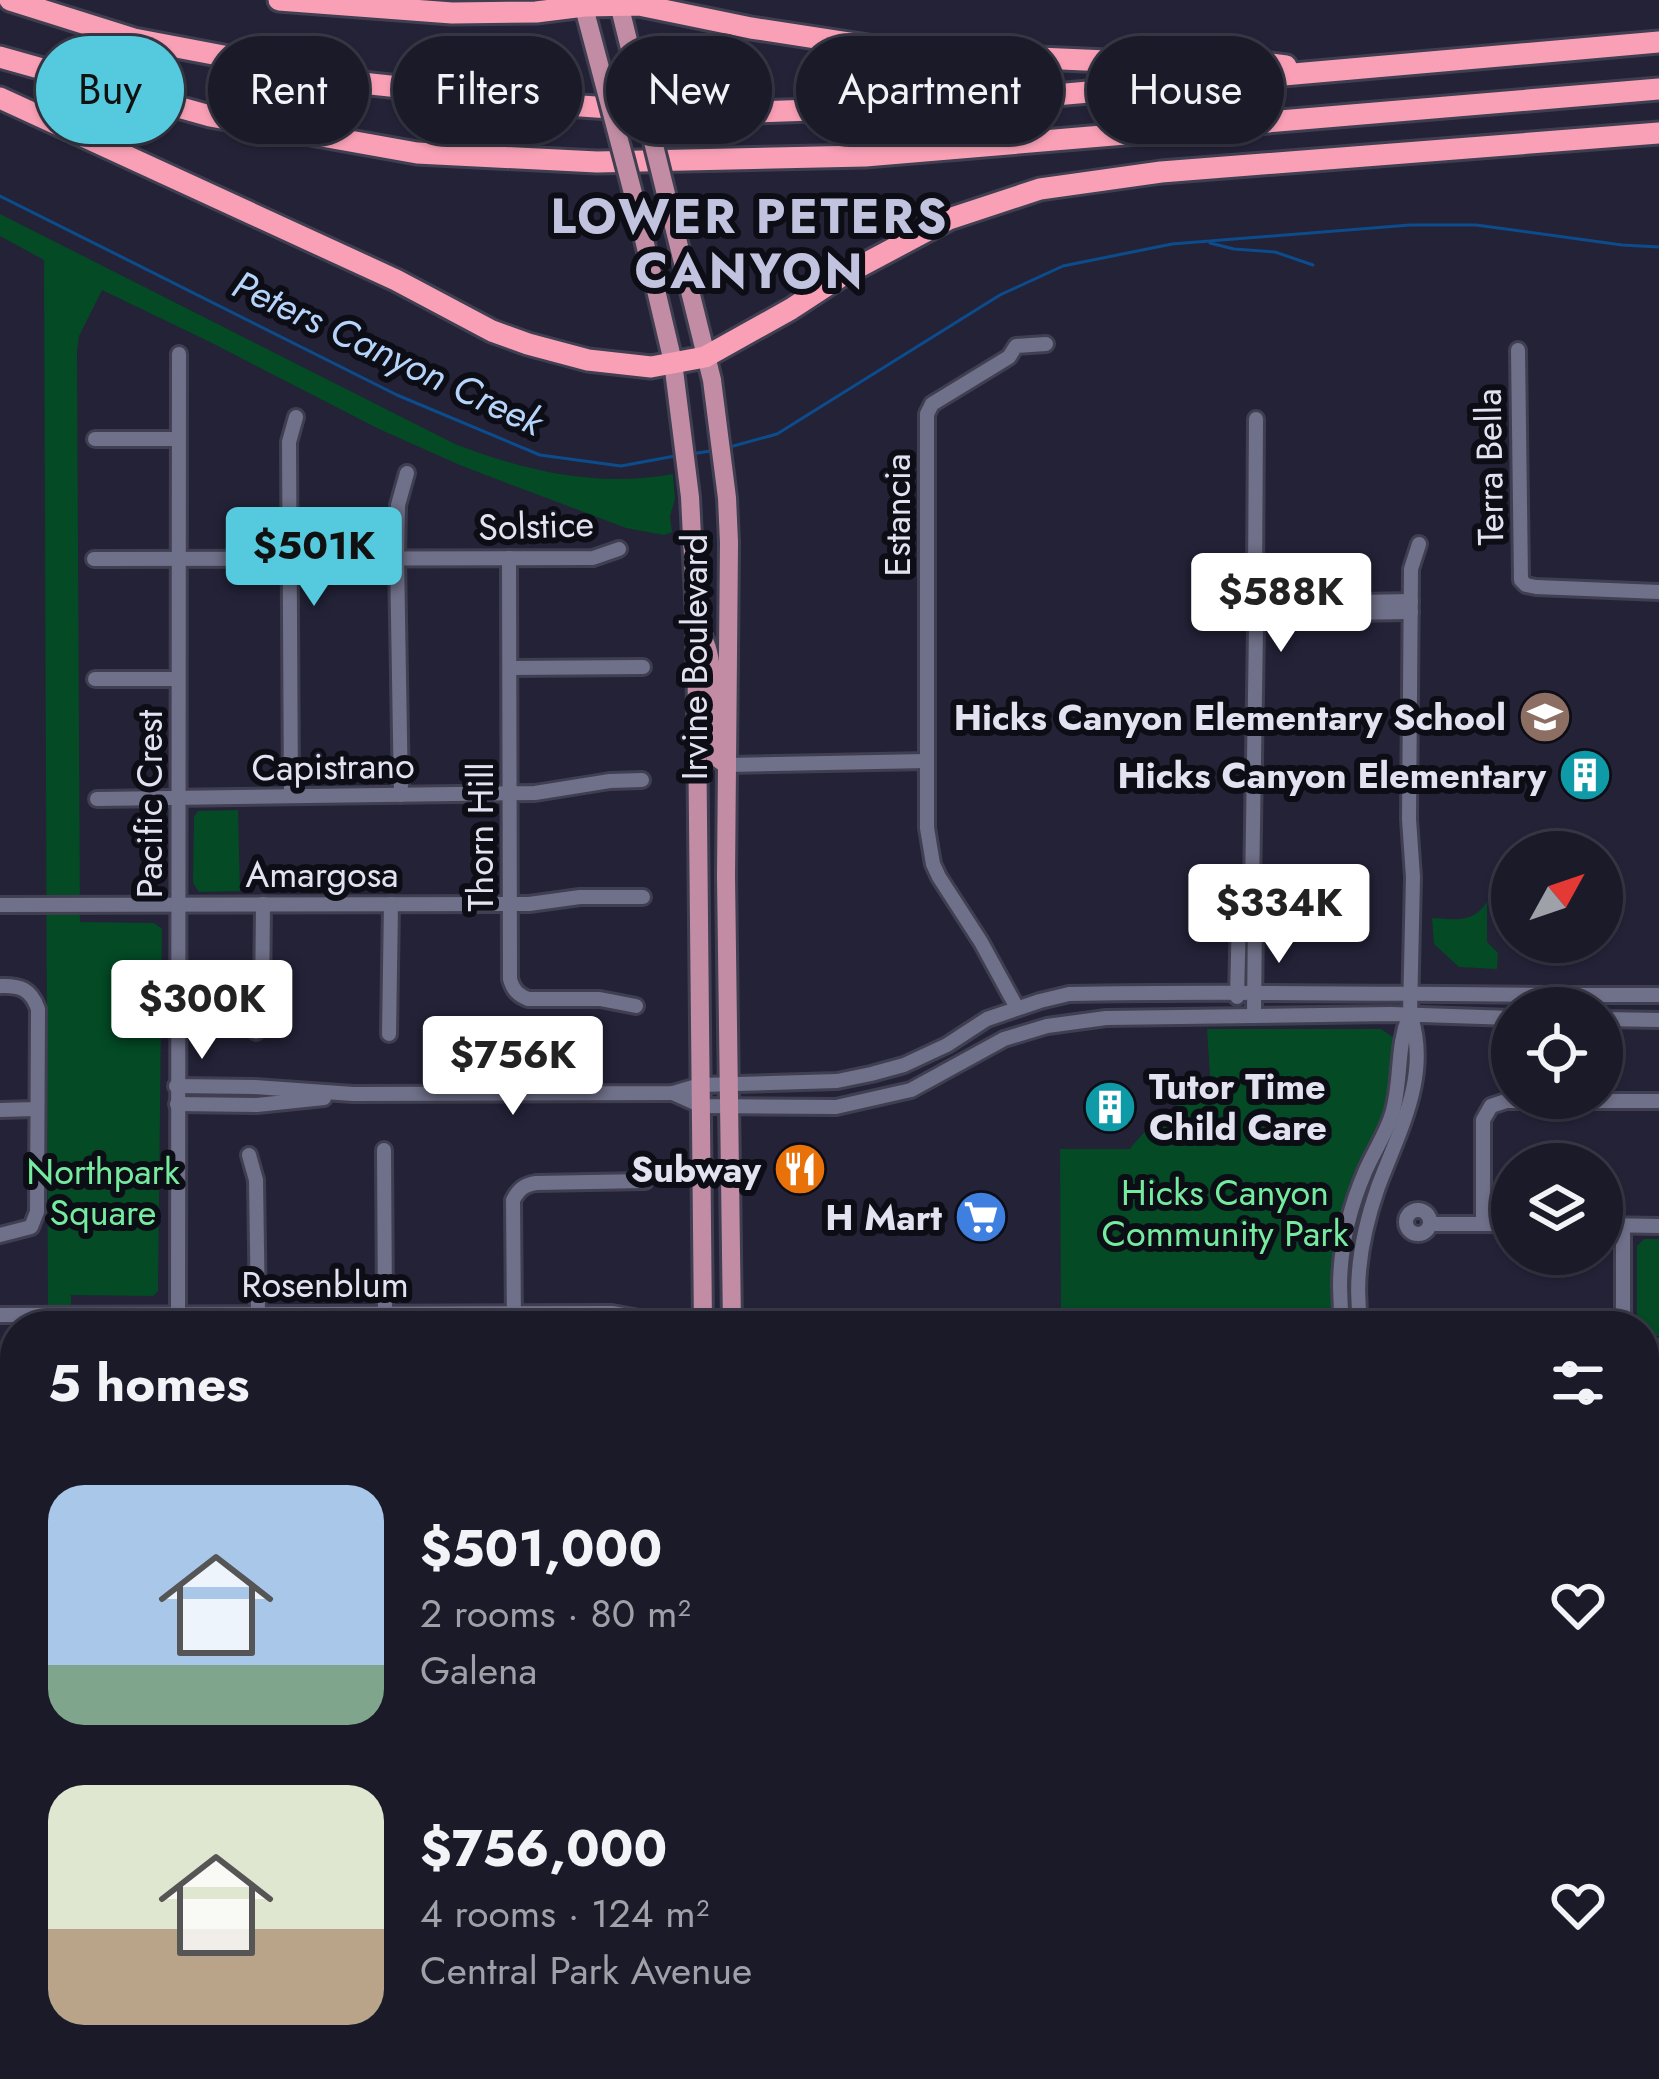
<!DOCTYPE html>
<html lang="en">
<head>
<meta charset="utf-8">
<style>
  body { margin:0; font-family:Jost,sans-serif; background:#232331; color:#f1f3f6; height:100vh; display:flex; flex-direction:column; font-size:45px; white-space:nowrap }
  * { box-sizing:border-box; margin:0 }
  p { font-size:39px; color:#9fa1a8 }
  .icon { flex:none; width:66px; height:66px; fill:none; stroke:currentColor; stroke-width:2; stroke-linecap:round; stroke-linejoin:round }
  .map { position:relative; flex:1; overflow:hidden }
  .side { position:absolute; left:0px; top:1311px; width:1659px; height:768px; display:flex; flex-direction:column; background:#1a1a29; border-radius:48px 48px 0 0; box-shadow:0 3px 9px #0004,0 0 0 3px #383846 }
  .side>* { flex:none }
  .guide { position:absolute; left:36px; top:36px; width:1587px; height:108px; display:flex; gap:24px }
  .needle { width:78px; rotate:50deg }
  .tools { position:absolute; left:1491px; top:831px; display:grid; gap:24px }
  .tools a { display:grid; place-items:center; width:132px; height:132px; border-radius:50%; background:#1a1a29; box-shadow:0 3px 9px #0004,0 0 0 3px #383846; font-size:60px }
  .price { position:absolute; translate:-50% -102px; padding:0 27px; border-radius:12px; background:#fff; color:#222; font-size:39px; line-height:78px; filter:drop-shadow(0 3px 6px #0008) }
  .price::after { content:''; position:absolute; left:50%; top:72px; width:36px; height:27px; margin-left:-18px; background:inherit; clip-path:polygon(0 0,100% 0,50% 100%) }
  .price.current { background:#55cadf; color:#111 }
  ul { padding:0; list-style:none }
  li { display:flex; align-items:center; gap:36px; height:300px; padding:0 48px }
  li span { display:grid; place-items:center; flex:none; width:336px; height:240px; border-radius:36px; color:#555 }
  li>.icon { margin-inline-start:auto }
  span .icon { width:144px; height:144px; fill:#fffc; stroke-width:1 }
  li b { font-size:51px }
  h2 { display:flex; justify-content:space-between; align-items:center; height:144px; padding:0 48px; font-size:51px }
  .pill { padding:0 42px; border-radius:54px; background:#1a1a29; box-shadow:0 3px 9px #0004,0 0 0 3px #383846; font-size:42px; line-height:108px }
  .pill.current { background:#55cadf; color:#111 }
  .map>svg:first-child { display:block }
  .green { fill:#034a25 }
  .lines { fill:none; stroke-linecap:round; stroke-linejoin:round }
  .stream { stroke:#0c4c8c; stroke-width:3 }
  .minor-casing { stroke:#403f51; stroke-width:20 }
  .major-casing { stroke:#403f51; stroke-width:24 }
  .highway-casing { stroke:#403f51; stroke-width:27 }
  .minor { stroke:#6f7089; stroke-width:14 }
  .major { stroke:#c28da4; stroke-width:18 }
  .highway { stroke:#f9a0b6; stroke-width:21 }
  .major-bridge-casing { stroke:#403f51; stroke-width:24; stroke-linecap:butt }
  .major-bridge { stroke:#c28da4; stroke-width:18 }
  .labels { text-anchor:middle; dominant-baseline:central; stroke-width:12; stroke-linejoin:round; paint-order:stroke }
  .street-label { font-size:36px; fill:#e2e2f1; stroke:#0d0d16 }
  .poi-label { font-size:36px; font-weight:bold; fill:#e2e2f1; stroke:#0d0d16; text-anchor:end }
  .park-label { font-size:36px; fill:#75eb9f; stroke:#0d0d16 }
  .water-label { font-size:39px; font-style:italic; fill:#b6d4f9; stroke:#0d0d16 }
  .district-label { font-size:48px; font-weight:bold; letter-spacing:3px; fill:#c2c3df; stroke:#0d0d16 }
</style>
</head>
<body>
<div class="map">
<svg width="1659" height="2079" viewBox="0 0 1659 2079">
  <rect width="100%" height="100%" fill="#232237"/>
  <g class="green">
    <path d="M 0,214 L 455,444 C 525,471 598,488 673,474 L 675,499 L 670,516 L 672,532 L 664,535 L 626,528 L 462,466 L 379,429 L 210,342 L 102,290 L 79,336 L 77,351 L 80,922 L 154,923 L 162,929 L 158,1291 L 153,1296 L 71,1295 L 71,1322 L 130,1322 L 126,1326 L 15,1326 L 15,1337 L 12,1322 L 48,1321 L 44,260 L 0,236 Z"/>
    <path d="M 238,810 L 240,891 L 199,892 L 193,883 L 194,817 L 198,811 Z"/>
    <path d="M 1487,902 L 1487,942 L 1498,953 L 1497,969 L 1459,967 L 1434,944 L 1432,918 C 1456,919 1472,924 1487,902 Z"/>
    <path d="M 1207,1029 L 1381,1029 L 1393,1037 C 1392,1059 1392,1081 1387,1102 C 1379,1129 1363,1153 1353,1179 C 1335,1225 1328,1277 1335,1326 L 1061,1326 L 1060,1149 L 1130,1149 C 1152,1121 1177,1102 1211,1090 Z"/>
    <path d="M 1644,1239 L 1659,1239 L 1659,1336 L 1644,1336 L 1644,1326 L 1637,1326 L 1637,1246 Z"/>
    <path d="M 251,2064 L 534,2064 L 536,2079 L 249,2079 Z"/>
  </g>
  <g class="lines">
    <g class="stream">
      <path d="M 0,196 L 397,395 L 540,455 L 621,466 L 675,456"/>
      <path d="M 1210,243 L 1234,249 L 1275,252 L 1313,265"/>
      <path d="M 726,448 L 777,434 L 1000,295 L 1063,266 L 1172,244 L 1410,225 L 1476,225 L 1622,245 L 1659,247"/>
      <path d="M 691,454 L 711,451"/>
      <path d="M 1405,2064 L 1405,2079"/>
    </g>
    <g class="minor-casing">
      <g id="minor">
        <path d="M 1518,350 L 1521,580 L 1526,585 L 1536,587 L 1659,592"/>
        <path d="M 95,439 L 178,439"/>
        <path d="M 509,558 L 510,979 C 513,990 518,995 528,999 L 600,999 L 636,1006"/>
        <path d="M 94,559 L 593,558 L 619,549"/>
        <path d="M 1261,604 L 1411,601"/>
        <path d="M 1261,614 L 1411,612"/>
        <path d="M 510,668 L 643,667"/>
        <path d="M 95,679 L 178,679"/>
        <path d="M 727,765 L 927,761"/>
        <path d="M 401,795 L 397,558 L 398,505 L 407,473"/>
        <path d="M 291,796 L 289,442 L 296,417"/>
        <path d="M 97,799 L 535,793 L 610,781 L 642,780"/>
        <path d="M 0,905 L 529,904 L 580,897 L 643,897"/>
        <path d="M 0,986 C 20,985 31,989 38,1009 L 37,1212 L 31,1227 L 0,1235"/>
        <path d="M 1237,997 L 1239,915 L 1252,892"/>
        <path d="M 1017,1008 L 981,942 L 939,877 L 933,864 L 927,828 L 927,414 L 932,404 L 1009,357 L 1016,346 L 1046,344"/>
        <path d="M 1254,1014 L 1255,917 L 1252,892 L 1256,628 L 1261,604 L 1255,582 L 1256,419"/>
        <path d="M 1602,1019 L 1659,1020"/>
        <path d="M 256,1032 L 262,1003 L 263,904"/>
        <path d="M 389,1034 L 391,904"/>
        <path d="M 176,1086 L 255,1087 L 353,1094 L 673,1093 L 700,1085 L 837,1081 L 871,1074 L 904,1065 L 947,1045 L 987,1019 L 1040,1001 L 1069,994 C 1266,990 1462,996 1659,995"/>
        <path d="M 673,1093 L 702,1106 L 836,1107 L 911,1090 L 1004,1039 L 1047,1026 L 1106,1018 L 1391,1014 L 1512,1018"/>
        <path d="M 177,1104 L 257,1105 L 324,1098"/>
        <path d="M 0,1110 L 36,1109"/>
        <path d="M 384,1150 L 385,1313"/>
        <path d="M 249,1155 L 256,1180 L 258,1313"/>
        <circle cx="1418" cy="1222" r="12"/>
        <path d="M 1430,1224 L 1512,1224"/>
        <path d="M 1483,1224 L 1483,1120 L 1491,1106 L 1506,1101 L 1659,1101"/>
        <path d="M 1602,1225 L 1659,1226"/>
        <path d="M 0,1315 L 612,1313 L 650,1320"/>
        <path d="M 178,1326 L 179,354"/>
        <path d="M 514,1326 L 513,1200 C 519,1189 524,1185 536,1183 L 645,1181"/>
        <path d="M 1343,1326 C 1335,1274 1344,1221 1365,1172 C 1373,1153 1386,1134 1392,1114 C 1402,1081 1396,1045 1410,1014"/>
        <path d="M 1361,1326 C 1353,1280 1363,1230 1378,1187 C 1399,1131 1431,1075 1410,1014 L 1413,877 L 1409,819 L 1411,569 L 1419,544"/>
        <path d="M 1623,1326 L 1623,1225"/>
        <path d="M 1644,1348 L 1659,1348"/>
        <path d="M 1644,1571 L 1659,1571"/>
        <path d="M 1659,1771 L 1659,1846"/>
        <path d="M 1644,1858 L 1659,1857"/>
        <path d="M 0,1859 L 15,1859"/>
        <path d="M 1644,1987 L 1659,1986"/>
        <path d="M 1516,2064 L 1518,2079"/>
        <path d="M 1104,2073 L 1312,2072"/>
        <path d="M 832,2074 L 997,2073"/>
      </g>
    </g>
    <g class="major-casing">
      <g id="major">
        <path d="M 582,0 L 603,79"/>
        <path d="M 618,0 L 638,81"/>
        <path d="M 634,197 L 673,362 L 690,497 L 696,617 L 703,1326"/>
        <path d="M 667,198 L 712,380 L 727,498 L 729,542 L 726,876 L 732,1326"/>
        <path d="M 699,632 C 718,655 711,719 712,749 L 715,756 L 727,765"/>
        <path d="M 0,1661 L 15,1662"/>
        <path d="M 1644,1661 L 1659,1661"/>
        <path d="M 0,1683 L 15,1683"/>
        <path d="M 1644,1688 L 1659,1688"/>
        <path d="M 703,2064 L 703,2079"/>
        <path d="M 734,2064 L 734,2079"/>
      </g>
    </g>
    <g class="highway-casing">
      <g id="highway">
        <path d="M 10,0 L 134,39 L 371,84 L 567,105 L 696,114 L 929,106 L 1659,42"/>
        <path d="M 279,0 L 452,13 L 536,12 L 584,6 L 639,5 L 751,28 L 907,52 L 1107,61 L 1249,61 L 1286,66"/>
        <path d="M 0,57 L 210,116 L 417,153 L 597,162 L 865,156 L 1659,89"/>
        <path d="M 0,98 L 396,280 L 492,331 L 528,344 L 588,360 L 651,367 L 705,357 L 791,309 L 840,277 L 949,219 L 1040,189 L 1161,172 L 1659,133"/>
      </g>
    </g>
    <use href="#minor" class="minor"/>
    <use href="#major" class="major"/>
    <use href="#highway" class="highway"/>
    <g class="major-bridge-casing">
      <g id="major-bridge">
        <path d="M 603,79 L 634,197"/>
        <path d="M 638,81 L 667,198"/>
      </g>
    </g>
    <use href="#major-bridge" class="major-bridge"/>
  </g>
  <defs>
    <g id="school-disc" transform="scale(2.7)"><circle r="9.5" fill="#8d6e63" stroke="#0d0d16"/><path d="M0-5L7-2L0 1L-7-2ZM-4 1L0 2.5L4 1V4Q0 6-4 4Z" fill="#fff"/></g>
    <g id="building-disc" transform="scale(2.7)"><circle r="9.5" fill="#0f9aa8" stroke="#0d0d16"/><path d="M-4-6H4V6H1V3H-1V6H-4ZM-2.5-4.3h1.7v1.8h-1.7ZM.8-4.3h1.7v1.8H.8ZM-2.5-1h1.7V.8h-1.7ZM.8-1h1.7V.8H.8Z" fill="#fff"/></g>
    <g id="restaurant-disc" transform="scale(2.7)"><circle r="9.5" fill="#e8710a" stroke="#0d0d16"/><path d="M-5-6h1v4h1v-4h1v4h1v-4h1v5L-1.5 .5V6h-2V.5L-5-1ZM5-6V6H3V1.5H1.5Q1.5-4 5-6Z" fill="#fff"/></g>
    <g id="supermarket-disc" transform="scale(2.7)"><circle r="9.5" fill="#3f7fe0" stroke="#0d0d16"/><path d="M-6-5.5h2.5l.6 2H6L4.5 2H-2.5L-4.4-4H-6ZM-1.5 3.2a1.3 1.3 0 1 0 .1 0ZM3 3.2a1.3 1.3 0 1 0 .1 0Z" fill="#fff"/></g>
  </defs>
  <g fill-rule="evenodd">
    <use href="#school-disc" x="1545" y="717"/>
    <use href="#building-disc" x="1585" y="775"/>
    <use href="#building-disc" x="1110" y="1107"/>
    <use href="#restaurant-disc" x="800" y="1169"/>
    <use href="#supermarket-disc" x="981" y="1217"/>
  </g>
  <g class="labels">
    <g class="street-label">
      <text transform="translate(1489 467) rotate(-91)">Terra Bella</text>
      <text transform="translate(897 515) rotate(-90)">Estancia</text>
      <text transform="translate(536 525) rotate(-2)">Solstice</text>
      <text transform="translate(694 657) rotate(-90)">Irvine Boulevard</text>
      <text transform="translate(333 766) rotate(-1)">Capistrano</text>
      <text transform="translate(149 804) rotate(-90)">Pacific Crest</text>
      <text transform="translate(480 837) rotate(-90)">Thorn Hill</text>
      <text x="322" y="874">Amargosa</text>
      <text x="325" y="1284">Rosenblum</text>
    </g>
    <g class="poi-label">
      <text x="1506" y="717">Hicks Canyon Elementary School</text>
      <text x="1546" y="775">Hicks Canyon Elementary</text>
      <text x="1149" y="1086" text-anchor="start">Tutor Time<tspan x="1149" dy="41">Child Care</tspan></text>
      <text x="761" y="1169">Subway</text>
      <text x="942" y="1217">H Mart</text>
    </g>
    <g class="park-label">
      <text x="103" y="1171">Northpark<tspan x="103" dy="41">Square</tspan></text>
      <text x="1225" y="1192">Hicks Canyon<tspan x="1225" dy="41">Community Park</tspan></text>
    </g>
    <g class="water-label">
      <text transform="translate(388 353) rotate(25)">Peters Canyon Creek</text>
    </g>
    <g class="district-label">
      <text x="750" y="216">LOWER PETERS<tspan x="750" dy="55">CANYON</tspan></text>
    </g>
  </g>
</svg>
<div class="tools">
<a><svg class="needle" viewBox="-14 -14 28 28"><path d="M0-13l5 13h-10z" fill="#e53935"/><path d="M0 13l5-13h-10z" fill="#9fa1a8"/></svg></a>
<a><svg class="icon" aria-label="locate" viewBox="0 0 24 24"><circle cx="12" cy="12" r="6"/><path d="M12 2v4M12 18v4M2 12h4M18 12h4"/></svg></a>
<a><svg class="icon" aria-label="layers" viewBox="0 0 24 24"><path d="M12 4l9 5-9 5-9-5zM3 14l9 5 9-5"/></svg></a>
</div>
<b class="price current" style="left:314px;top:609px">$501K</b>
<b class="price" style="left:1281px;top:655px">$588K</b>
<b class="price" style="left:1279px;top:966px">$334K</b>
<b class="price" style="left:202px;top:1062px">$300K</b>
<b class="price" style="left:513px;top:1118px">$756K</b>
<div class="guide">
<a class="pill current">Buy</a>
<a class="pill">Rent</a>
<a class="pill">Filters</a>
<a class="pill">New</a>
<a class="pill">Apartment</a>
<a class="pill">House</a>
</div>
<section class="side">
<h2>5 homes<svg class="icon" aria-label="filters" viewBox="0 0 24 24"><path d="M4 7h16M4 17h16"/><circle cx="9" cy="7" r="2"/><circle cx="15" cy="17" r="2"/></svg></h2>
<ul>
<li><span style="background:linear-gradient(#a9c7e8 75%,#7fa58c 0)"><svg class="icon" aria-label="home" viewBox="0 0 24 24"><path d="M3 11l9-7 9 7M6 9v11h12V9"/></svg></span><div><b>$501,000</b><p>2 rooms · 80 m²</p><p>Galena</p></div><svg class="icon" aria-label="heart" viewBox="0 0 24 24"><path d="M12 20l-8-8c-3-5 5-10 8-4 3-6 11-1 8 4z"/></svg></li>
<li><span style="background:linear-gradient(#dfe7d0 60%,#b9a48a 0)"><svg class="icon" aria-label="home" viewBox="0 0 24 24"><path d="M3 11l9-7 9 7M6 9v11h12V9"/></svg></span><div><b>$756,000</b><p>4 rooms · 124 m²</p><p>Central Park Avenue</p></div><svg class="icon" aria-label="heart" viewBox="0 0 24 24"><path d="M12 20l-8-8c-3-5 5-10 8-4 3-6 11-1 8 4z"/></svg></li>
</ul>
</section>
</div>
</body>
</html>
